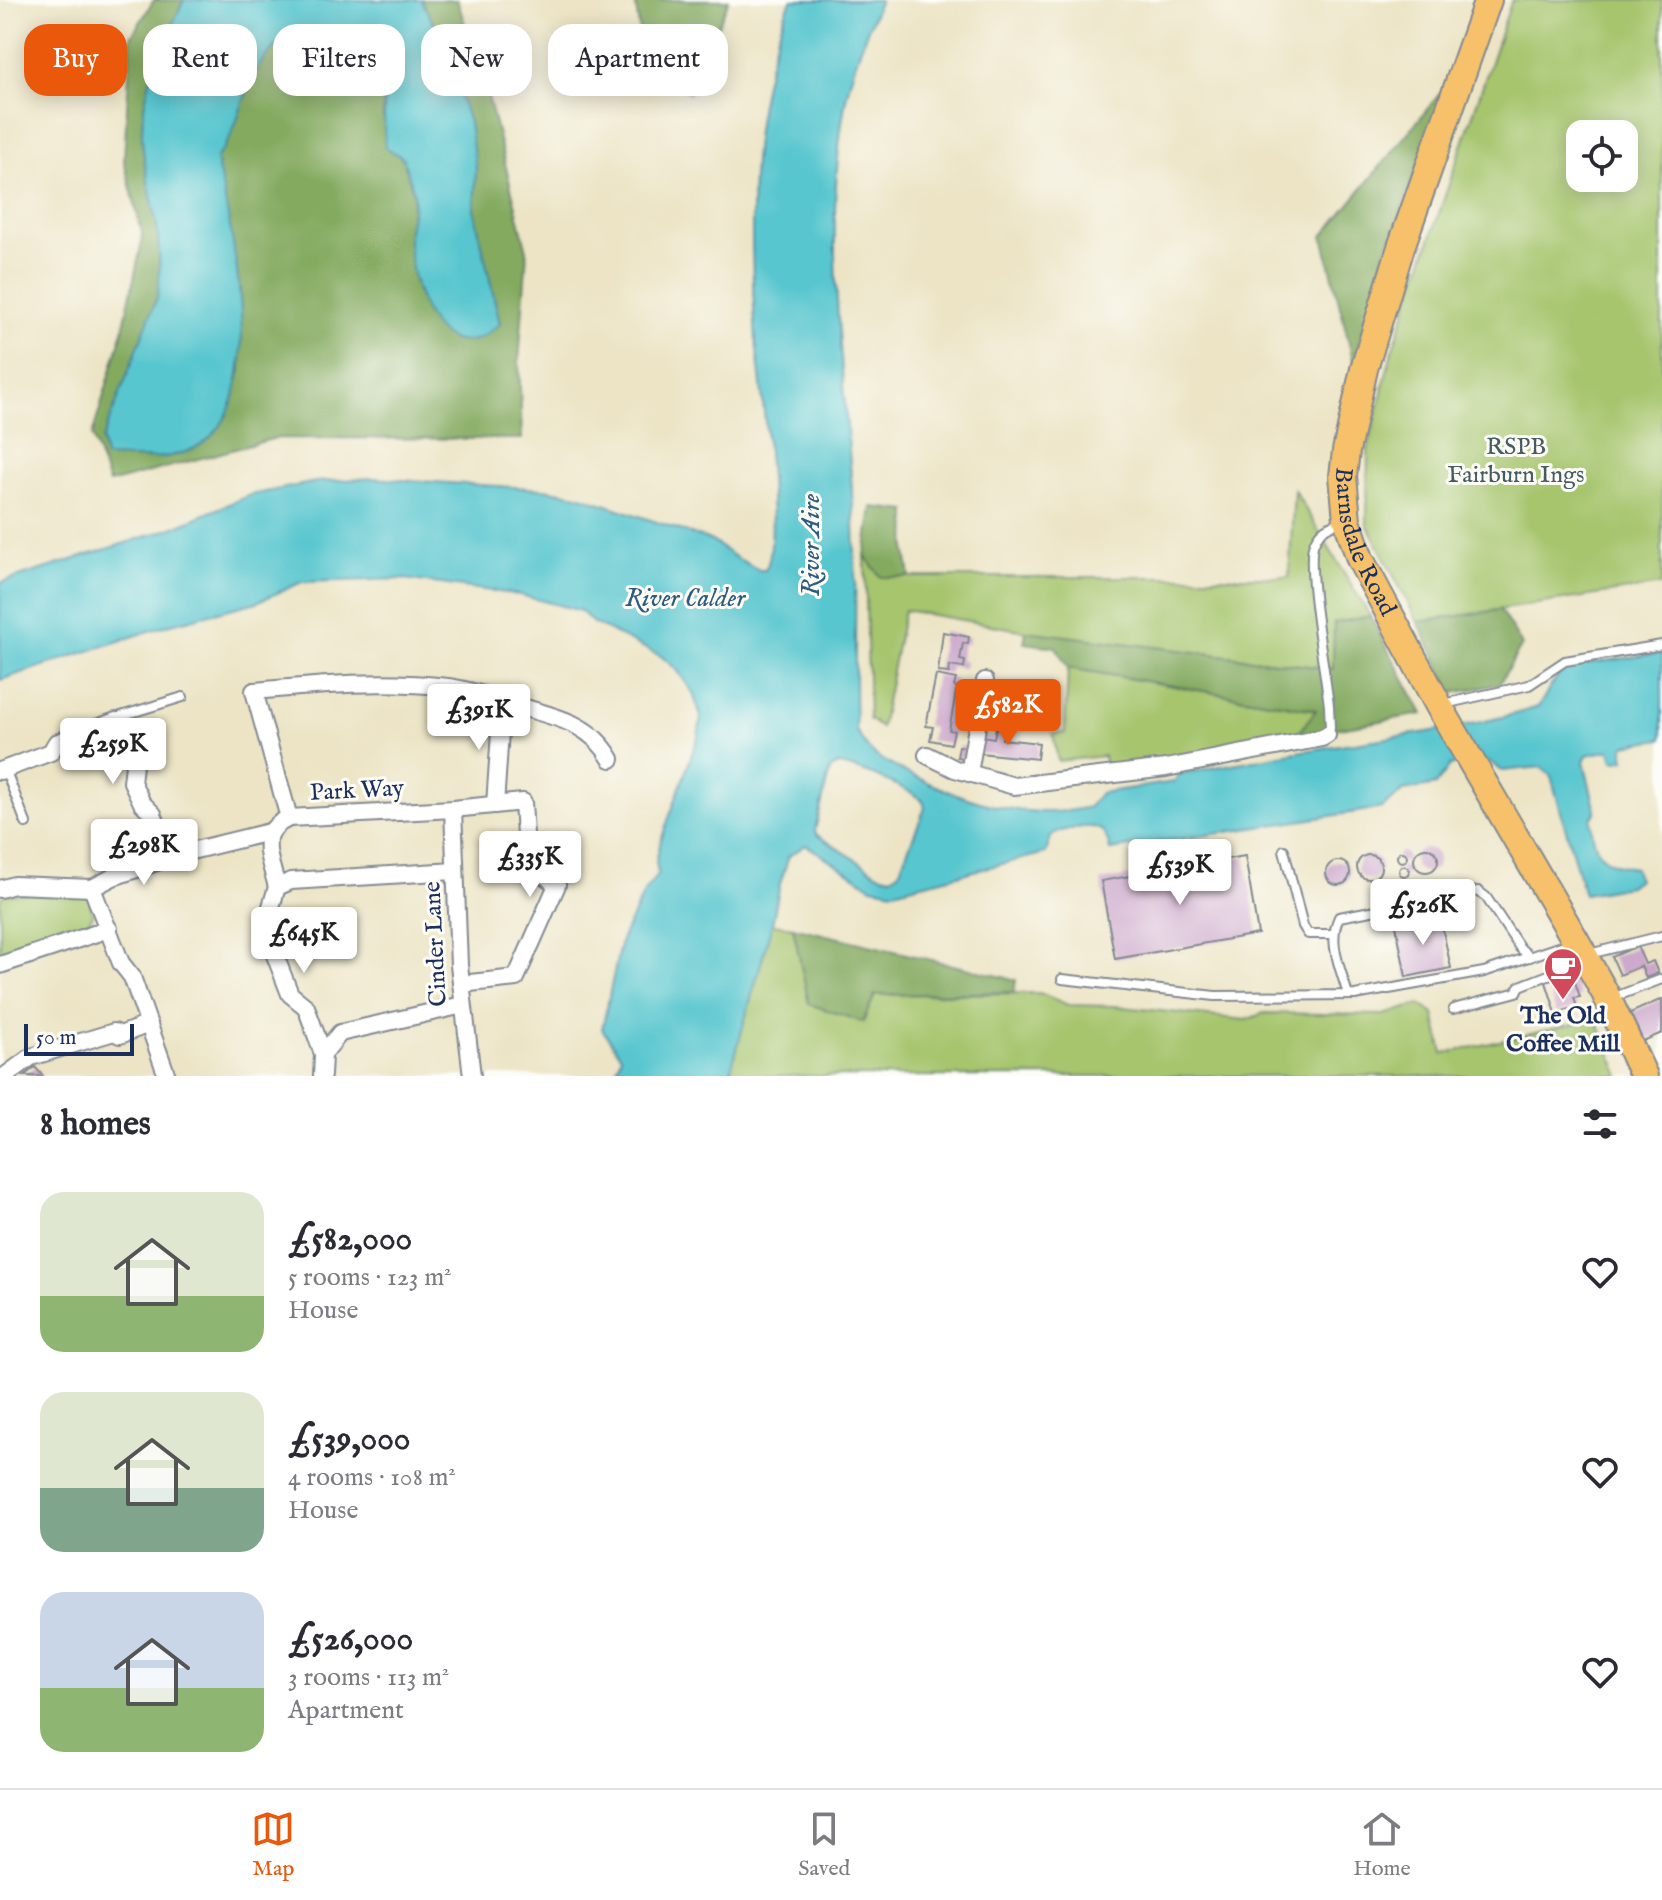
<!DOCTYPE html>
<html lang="en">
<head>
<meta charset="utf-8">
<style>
  body { margin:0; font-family:"IM FELL English",serif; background:#f7f7f7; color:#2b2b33; height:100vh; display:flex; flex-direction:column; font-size:30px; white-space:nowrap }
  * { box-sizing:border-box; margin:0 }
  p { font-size:26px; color:#7c7c81 }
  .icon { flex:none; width:44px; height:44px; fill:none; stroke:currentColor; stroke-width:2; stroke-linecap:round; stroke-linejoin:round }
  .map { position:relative; height:1076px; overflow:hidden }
  .details { display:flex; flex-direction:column; background:#fff; flex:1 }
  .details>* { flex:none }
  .guide { position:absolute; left:24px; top:24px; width:800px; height:72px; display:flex; gap:16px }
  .controls { position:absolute; left:1566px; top:120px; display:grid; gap:16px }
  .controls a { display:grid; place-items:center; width:72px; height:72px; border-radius:16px; background:#fff; box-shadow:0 4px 20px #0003; font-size:40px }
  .scale { position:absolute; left:24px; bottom:20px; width:110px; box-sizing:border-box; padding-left:8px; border:4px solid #1b2f5e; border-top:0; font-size:22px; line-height:28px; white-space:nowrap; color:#1b2f5e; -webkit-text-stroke:6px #fdfcf7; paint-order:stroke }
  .price { position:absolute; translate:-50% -68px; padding:0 18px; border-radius:8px; background:#fff; color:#222; font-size:26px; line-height:52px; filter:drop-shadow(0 2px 4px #0008) }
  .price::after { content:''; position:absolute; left:50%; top:48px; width:24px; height:18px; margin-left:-12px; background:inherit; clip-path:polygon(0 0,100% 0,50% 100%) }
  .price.selected { background:#ea580c; color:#fff }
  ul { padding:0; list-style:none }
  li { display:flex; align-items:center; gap:24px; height:200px; padding:0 40px }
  li span { display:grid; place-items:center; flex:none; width:224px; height:160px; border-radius:24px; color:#555 }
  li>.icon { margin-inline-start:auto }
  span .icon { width:96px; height:96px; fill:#fffc; stroke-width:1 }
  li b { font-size:34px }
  h2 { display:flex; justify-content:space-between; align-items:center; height:96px; padding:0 40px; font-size:34px }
  .chip { padding:0 28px; border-radius:24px; background:#fff; box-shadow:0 4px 20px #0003; font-size:28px; line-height:72px }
  .chip.selected { background:#ea580c; color:#fff }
  .menu { display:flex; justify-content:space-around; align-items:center; height:112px; border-top:2px solid #e1e1e2; background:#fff; font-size:22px; color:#7c7c81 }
  .menu a { display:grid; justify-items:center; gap:4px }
  .menu .selected { color:#ea580c }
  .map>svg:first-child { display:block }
  .green { fill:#a6c56d; stroke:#607a66; stroke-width:2; fill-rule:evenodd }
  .forest { fill:#84aa60; stroke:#506c5f; stroke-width:2 }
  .water { fill:#59c6cf; stroke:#3a7a96; stroke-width:2; fill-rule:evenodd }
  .building { fill:#cba5cb }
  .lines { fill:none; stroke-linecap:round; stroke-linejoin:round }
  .service-casing { stroke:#848a92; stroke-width:12 }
  .minor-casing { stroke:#848a92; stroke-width:20 }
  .primary-casing { stroke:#848a92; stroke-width:30 }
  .service { stroke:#fff; stroke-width:8 }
  .minor { stroke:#fff; stroke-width:16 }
  .primary { stroke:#f6c16b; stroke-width:26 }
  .labels { text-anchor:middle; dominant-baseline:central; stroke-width:6; stroke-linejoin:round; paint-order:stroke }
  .park-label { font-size:24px; fill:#455c62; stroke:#fdfcf7 }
  .street-label { font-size:24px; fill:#1b2f5e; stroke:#fdfcf7 }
  .poi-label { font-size:24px; font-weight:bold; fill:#1b2f5e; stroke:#fdfcf7 }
  .water-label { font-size:26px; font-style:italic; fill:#2e5c80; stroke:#fdfcf7 }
</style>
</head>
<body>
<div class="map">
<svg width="1662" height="1076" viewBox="0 0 1662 1076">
  <rect width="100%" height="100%" fill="#fdfcf7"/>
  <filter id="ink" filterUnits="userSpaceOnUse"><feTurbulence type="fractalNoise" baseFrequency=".0125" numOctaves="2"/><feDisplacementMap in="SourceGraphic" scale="16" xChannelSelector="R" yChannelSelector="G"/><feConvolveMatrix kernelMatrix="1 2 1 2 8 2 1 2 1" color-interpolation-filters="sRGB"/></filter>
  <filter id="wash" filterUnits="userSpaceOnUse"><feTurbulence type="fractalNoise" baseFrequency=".006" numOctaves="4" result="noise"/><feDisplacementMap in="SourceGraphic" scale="32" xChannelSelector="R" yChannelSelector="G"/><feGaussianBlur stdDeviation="1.8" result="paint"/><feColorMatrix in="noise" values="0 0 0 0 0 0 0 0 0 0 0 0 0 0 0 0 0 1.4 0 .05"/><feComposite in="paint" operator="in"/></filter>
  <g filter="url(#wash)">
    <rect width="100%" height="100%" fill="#ece4c5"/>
    <g class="green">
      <path d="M 1512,0 L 1662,0 L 1662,585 L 1418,622 L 1367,524 L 1368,450 L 1392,351 ZM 1580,134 L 1624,134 L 1624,178 L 1580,178 Z"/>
      <path d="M 1294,490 L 1370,616 L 1334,623 L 1334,669 L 1026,631 L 904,610 L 881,728 L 869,719 L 865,556 L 881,577 L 1289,577 Z"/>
      <path d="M 1068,668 L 1316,710 L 1297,735 L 1107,771 L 1104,756 L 1058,761 L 1053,734 L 1065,733 Z"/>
      <path d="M 36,892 L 88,893 L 93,914 L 88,923 L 0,954 L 0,898 L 6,894 Z"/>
      <path d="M 772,924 L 793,927 L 809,1004 L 863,1021 L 875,995 L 1040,993 L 1068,1005 L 1113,1006 L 1246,1020 L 1264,1013 L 1384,1015 L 1420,1004 L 1434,1014 L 1443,1054 L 1596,1019 L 1620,1076 L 729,1076 Z"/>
    </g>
    <g class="forest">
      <path d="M 154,0 L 184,0 C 165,42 141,88 142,135 C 143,167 152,196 157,227 C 160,250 160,273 158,295 L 102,440 L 105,457 L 232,403 L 241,370 L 240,289 L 216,158 L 253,73 L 270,51 L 302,29 L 321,30 L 361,43 L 378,62 L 384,89 L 383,117 L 403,158 L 414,195 L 409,233 L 416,287 L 474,340 L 500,324 L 474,210 L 476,168 L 452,75 L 438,32 L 421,0 L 457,0 L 484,80 L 527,251 L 519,362 L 522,439 L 276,438 L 109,483 L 92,436 L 123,330 L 143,237 L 124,161 L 131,37 Z"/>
      <path d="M 635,0 L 729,0 L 689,94 L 642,49 Z"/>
      <path d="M 1448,84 L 1383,259 L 1354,364 L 1323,236 Z"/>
      <path d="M 872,507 L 907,511 L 906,552 L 910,577 L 881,577 L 865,556 Z"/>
      <path d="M 1500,610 L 1522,645 L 1499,684 L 1452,693 L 1418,622 Z"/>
      <path d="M 1370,616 L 1423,714 L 1297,735 L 1316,710 L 1068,668 L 1056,647 L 1024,643 L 1026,631 L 1333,669 L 1334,623 Z"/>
      <path d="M 793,927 L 1016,980 L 1014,992 L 875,995 L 863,1022 L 809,1004 Z"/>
    </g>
    <g class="water">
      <path d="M 184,0 L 421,0 L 438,32 L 469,122 L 476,168 L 474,210 L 500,324 C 493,329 483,338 474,340 C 424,354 407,265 409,232 C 410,220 415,206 414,194 C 412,183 406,170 403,158 L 385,147 C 381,100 396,51 339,34 C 313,27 303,26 281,42 C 238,75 247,124 216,158 C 230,226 276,407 195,448 C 168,462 134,458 105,457 L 102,440 L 158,295 C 160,273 160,250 157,227 C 152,196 143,167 142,135 C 141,88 164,42 184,0 Z"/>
      <path d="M 791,0 L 880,0 C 865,35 850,72 844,110 C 822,242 845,373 853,504 C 858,579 853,655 856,730 C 861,739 866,748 874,754 C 885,763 899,769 912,775 C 966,802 1028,822 1089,807 L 1100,793 L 1174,782 L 1179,774 C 1235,764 1291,752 1347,744 C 1412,734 1476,727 1538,707 L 1563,667 L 1662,653 L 1662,739 L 1625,745 L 1623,748 L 1625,760 L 1613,761 L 1610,750 L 1587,755 L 1584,761 L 1596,812 L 1591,819 C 1593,853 1601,864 1635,868 L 1638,879 L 1629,886 L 1584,894 L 1551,776 L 1541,767 L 1502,771 C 1487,756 1470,759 1450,766 L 1436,785 L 1403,791 L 1382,808 L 1110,850 C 1106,828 1097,824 1076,828 C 1066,830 1059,830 1051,837 L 1046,853 L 894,891 L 872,887 L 806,845 L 789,856 L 780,884 L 772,924 L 729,1076 L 614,1076 L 621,1056 L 602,1029 L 621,940 L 646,889 L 658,874 L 656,861 L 661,840 L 698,737 L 701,717 L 693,693 L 677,670 L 661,656 L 593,623 L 581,611 L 520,595 L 405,579 L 302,582 L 257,602 L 171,624 L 0,680 L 0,583 L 172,528 L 250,495 L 316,482 L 372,478 L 544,489 L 578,495 L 712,541 L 735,557 L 759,570 L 765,570 C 783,544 760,381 756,341 C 753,301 752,260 752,220 C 752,142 761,72 791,0 ZM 838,765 C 857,767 908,788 923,801 L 925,808 L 899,872 L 891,877 L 879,874 L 817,835 L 815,830 L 830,770 Z"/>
    </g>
    <g id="blocks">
      <g class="building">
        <path d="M 943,632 L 969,637 L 968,644 L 963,643 L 960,660 L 965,661 L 964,668 L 950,666 L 949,673 L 938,672 Z"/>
        <path d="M 936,675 L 956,679 L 954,686 L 957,687 L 949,730 L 954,731 L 951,744 L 930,740 L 933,727 L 926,726 Z"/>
        <path d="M 996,728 L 1003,729 L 1002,739 L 1039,743 L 1037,759 L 980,753 L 982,736 L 994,738 Z"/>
        <path d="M 959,746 L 966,747 L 963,758 L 957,757 Z"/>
        <circle cx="1426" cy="860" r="12"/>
        <circle cx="1402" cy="857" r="5"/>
        <circle cx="1369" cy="867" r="12"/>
        <path d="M 1245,856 L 1258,934 L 1115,959 L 1101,881 Z"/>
        <circle cx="1338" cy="873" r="12"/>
        <circle cx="1404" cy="871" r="5"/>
        <path d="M 1440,917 L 1451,968 L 1406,977 L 1396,925 Z"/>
        <path d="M 1637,946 L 1645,964 L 1653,961 L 1658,973 L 1646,978 L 1641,966 L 1620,975 L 1612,957 Z"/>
        <path d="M 1572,973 L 1580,997 L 1574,998 L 1577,1007 L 1556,1013 L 1546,982 Z"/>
        <path d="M 1662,999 L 1662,1033 L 1643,1041 L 1630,1013 Z"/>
        <path d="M 35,1067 L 43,1076 L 24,1076 Z"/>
      </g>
    </g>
  </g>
  <g filter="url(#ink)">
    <use href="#blocks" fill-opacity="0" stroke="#848a92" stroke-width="2"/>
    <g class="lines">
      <g class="service-casing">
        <g id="service">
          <path d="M 1444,704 L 1529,685 L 1565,661 L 1662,645"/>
          <path d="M 117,720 L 121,716 L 183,697"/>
          <path d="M 1327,735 L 1330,728 L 1329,706 C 1326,676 1305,564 1314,543 C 1320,529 1329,525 1343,522"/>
          <path d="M 5,769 L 26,823"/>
          <path d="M 1284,850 L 1303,926 L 1308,934 L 1333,934"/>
          <path d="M 1589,954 L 1662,936"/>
          <path d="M 1062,979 L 1215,996 L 1355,995 L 1484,972 L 1573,942"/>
          <path d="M 1348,995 C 1341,969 1327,942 1339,917 L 1478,891 L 1486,897 L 1520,948 L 1530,957"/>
          <path d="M 1612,998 L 1662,979"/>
          <path d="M 1453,1009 L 1517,992 L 1520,986 L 1582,962"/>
        </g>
      </g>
      <g class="minor-casing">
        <g id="minor">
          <path d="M 927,755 L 955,769 L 1014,786 L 1166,768 L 1322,738 L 1327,735"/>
          <path d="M 0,771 L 51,752 L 56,743 L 116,721 L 120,722 L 134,765 L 132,782 L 142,803 L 153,814 L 170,857"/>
          <path d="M 969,773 L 985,681"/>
          <path d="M 495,805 L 502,702"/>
          <path d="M 453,809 L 459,965 L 472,1076"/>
          <path d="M 289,818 L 254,691 C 319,685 383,679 448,687 C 474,690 500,701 525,708 C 560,718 592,725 611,759"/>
          <path d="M 277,887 C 270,858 255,833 289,818 L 453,809 L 523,802 L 527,868 L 544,875 L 557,885 L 516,978 L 461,984"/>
          <path d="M 92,888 L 121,963 L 132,977 L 167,1076"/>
          <path d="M 0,889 L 14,885 L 92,888 L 113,877 L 183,853 L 269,832"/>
          <path d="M 0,965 L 109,929"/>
          <path d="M 323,1054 L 306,1007 L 290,994 L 268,937 L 270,910 L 277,887 L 291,881 L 455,871"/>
          <path d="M 5,1076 L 31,1057 L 114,1032 L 120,1035 L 149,1024"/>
          <path d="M 322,1076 L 323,1054 L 340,1033 L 463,1005"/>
        </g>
      </g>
      <g class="primary-casing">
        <g id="primary">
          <path id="s1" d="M 1488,0 L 1401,247 L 1364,369 L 1346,451 L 1343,476 L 1347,520 L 1360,559 L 1439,706 L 1576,941 L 1605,993 L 1644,1076"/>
        </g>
      </g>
      <use href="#service" class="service"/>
      <use href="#minor" class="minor"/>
      <use href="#primary" class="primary"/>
    </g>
  </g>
  <defs>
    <g id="cafe-pin" transform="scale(2)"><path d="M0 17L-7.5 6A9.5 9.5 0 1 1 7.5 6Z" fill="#d1495b" stroke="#fdfcf7"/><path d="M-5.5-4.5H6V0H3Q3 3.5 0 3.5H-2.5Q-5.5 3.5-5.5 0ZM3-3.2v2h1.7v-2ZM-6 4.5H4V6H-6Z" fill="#fff"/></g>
  </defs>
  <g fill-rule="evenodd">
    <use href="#cafe-pin" x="1563" y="967"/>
  </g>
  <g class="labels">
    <g class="park-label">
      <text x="1516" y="447">RSPB<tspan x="1516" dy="28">Fairburn Ings</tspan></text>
    </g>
    <g class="street-label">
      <text stroke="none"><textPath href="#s1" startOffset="568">Barnsdale Road</textPath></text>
      <text transform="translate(357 791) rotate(-3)">Park Way</text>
      <text transform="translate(436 944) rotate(-93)">Cinder Lane</text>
    </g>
    <g class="poi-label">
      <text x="1563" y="1016">The Old<tspan x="1563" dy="28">Coffee Mill</tspan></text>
    </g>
    <g class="water-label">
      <text transform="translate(811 545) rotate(-90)">River Aire</text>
      <text x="685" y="598">River Calder</text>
    </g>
  </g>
</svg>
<div class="controls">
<a><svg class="icon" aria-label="locate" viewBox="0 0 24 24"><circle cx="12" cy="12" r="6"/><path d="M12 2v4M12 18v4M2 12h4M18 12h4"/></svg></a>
</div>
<div class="scale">50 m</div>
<b class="price selected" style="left:1008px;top:747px">£582K</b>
<b class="price" style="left:479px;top:752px">£391K</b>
<b class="price" style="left:113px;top:786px">£259K</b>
<b class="price" style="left:144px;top:887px">£298K</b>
<b class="price" style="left:530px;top:899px">£335K</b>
<b class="price" style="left:1180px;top:907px">£539K</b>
<b class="price" style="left:1423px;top:947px">£526K</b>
<b class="price" style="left:304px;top:975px">£645K</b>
<div class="guide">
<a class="chip selected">Buy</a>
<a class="chip">Rent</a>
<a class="chip">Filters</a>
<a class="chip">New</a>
<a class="chip">Apartment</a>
</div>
</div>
<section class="details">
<h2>8 homes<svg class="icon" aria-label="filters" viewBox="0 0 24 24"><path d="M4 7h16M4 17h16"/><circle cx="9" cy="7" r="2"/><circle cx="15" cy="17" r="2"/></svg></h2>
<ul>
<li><span style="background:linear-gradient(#dfe7d0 65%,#8fb573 0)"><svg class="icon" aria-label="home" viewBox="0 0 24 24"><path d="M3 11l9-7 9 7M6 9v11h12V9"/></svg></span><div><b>£582,000</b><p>5 rooms · 123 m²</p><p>House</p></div><svg class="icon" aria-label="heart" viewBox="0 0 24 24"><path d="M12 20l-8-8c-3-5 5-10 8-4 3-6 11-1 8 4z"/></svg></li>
<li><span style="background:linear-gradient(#dfe7d0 60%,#7fa58c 0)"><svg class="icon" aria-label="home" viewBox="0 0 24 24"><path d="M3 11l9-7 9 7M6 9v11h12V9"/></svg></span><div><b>£539,000</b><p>4 rooms · 108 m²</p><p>House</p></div><svg class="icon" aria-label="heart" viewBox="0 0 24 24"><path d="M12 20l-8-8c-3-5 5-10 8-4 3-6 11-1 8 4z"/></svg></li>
<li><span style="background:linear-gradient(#c9d6e8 60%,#8fb573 0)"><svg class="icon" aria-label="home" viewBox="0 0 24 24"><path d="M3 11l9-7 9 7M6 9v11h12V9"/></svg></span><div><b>£526,000</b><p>3 rooms · 113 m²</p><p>Apartment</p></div><svg class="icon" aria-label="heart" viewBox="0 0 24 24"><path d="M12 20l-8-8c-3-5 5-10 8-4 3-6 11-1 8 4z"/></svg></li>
</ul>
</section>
<nav class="menu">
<a class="selected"><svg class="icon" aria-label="map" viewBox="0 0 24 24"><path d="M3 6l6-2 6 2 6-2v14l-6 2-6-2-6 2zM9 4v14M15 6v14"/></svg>Map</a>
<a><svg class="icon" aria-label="saved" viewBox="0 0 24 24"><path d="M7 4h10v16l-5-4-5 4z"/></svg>Saved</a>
<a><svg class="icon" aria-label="home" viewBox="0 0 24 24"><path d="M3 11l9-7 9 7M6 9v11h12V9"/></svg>Home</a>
</nav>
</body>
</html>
